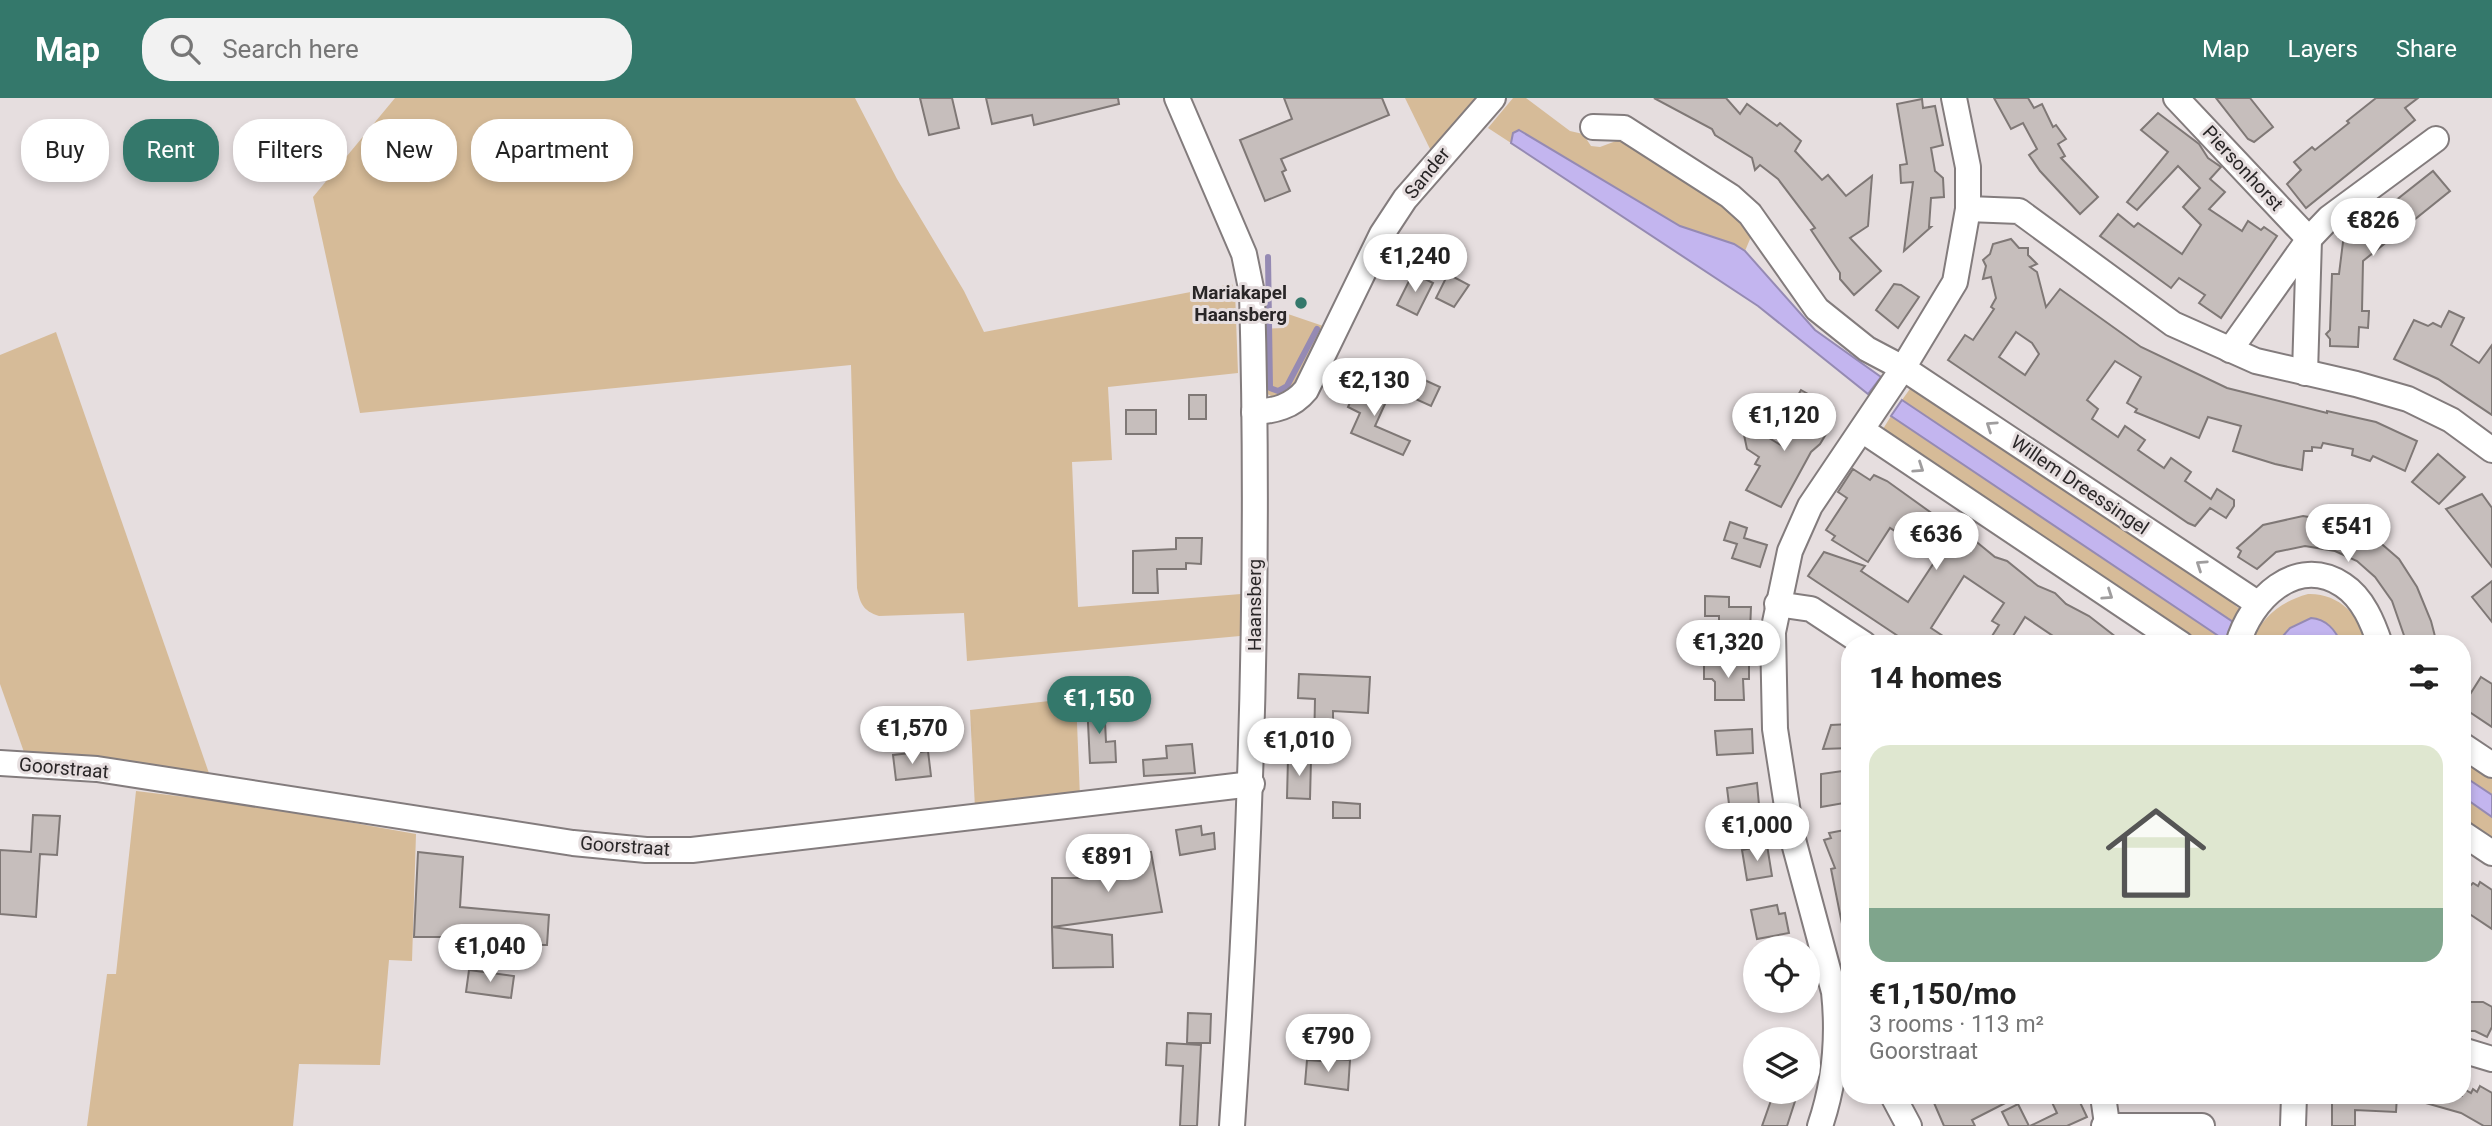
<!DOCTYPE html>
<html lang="en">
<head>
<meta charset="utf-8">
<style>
  body { margin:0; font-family:Roboto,sans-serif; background:#f2f2f2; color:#222; height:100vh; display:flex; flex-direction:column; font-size:26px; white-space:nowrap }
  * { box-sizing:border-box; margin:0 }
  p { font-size:23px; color:#767676 }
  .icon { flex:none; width:38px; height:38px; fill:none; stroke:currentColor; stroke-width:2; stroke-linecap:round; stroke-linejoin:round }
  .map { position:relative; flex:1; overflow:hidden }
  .side { position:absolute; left:1841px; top:537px; width:630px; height:469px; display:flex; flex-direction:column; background:#fff; border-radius:28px; box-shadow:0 4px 10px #0003 }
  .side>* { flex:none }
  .hud { position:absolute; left:21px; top:21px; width:665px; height:63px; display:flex; gap:14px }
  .controls { position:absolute; left:1743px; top:838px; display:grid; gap:14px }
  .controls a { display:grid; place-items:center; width:77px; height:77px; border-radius:50%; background:#fff; box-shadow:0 4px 10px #0003; font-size:35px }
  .price { position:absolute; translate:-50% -60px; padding:0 16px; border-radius:24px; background:#fff; color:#222; font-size:23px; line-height:46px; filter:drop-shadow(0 2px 4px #0008) }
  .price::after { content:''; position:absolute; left:50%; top:42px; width:21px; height:16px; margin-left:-10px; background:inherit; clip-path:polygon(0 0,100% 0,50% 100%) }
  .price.current { background:#34786b; color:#fff }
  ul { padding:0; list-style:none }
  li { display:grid; align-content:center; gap:14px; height:371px; padding:0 28px }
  li span { display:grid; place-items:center; height:217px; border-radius:21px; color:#555 }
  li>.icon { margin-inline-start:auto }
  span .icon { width:126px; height:126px; fill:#fffc; stroke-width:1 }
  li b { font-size:30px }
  h2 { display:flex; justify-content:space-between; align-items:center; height:84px; padding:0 28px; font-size:30px }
  .chip { padding:0 24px; border-radius:28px; background:#fff; box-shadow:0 4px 10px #0003; font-size:24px; line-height:63px }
  .chip.current { background:#34786b; color:#fff }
  header { display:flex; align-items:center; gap:42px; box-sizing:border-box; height:98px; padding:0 35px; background:#34786b; color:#fff }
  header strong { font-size:33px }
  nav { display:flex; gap:38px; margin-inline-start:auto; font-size:24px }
  .search { width:490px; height:63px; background:#f2f2f2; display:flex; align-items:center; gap:18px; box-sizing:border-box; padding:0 24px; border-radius:28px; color:#767676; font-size:26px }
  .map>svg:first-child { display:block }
  .green { fill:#d6bb98 }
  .water { fill:#c3b5ef; stroke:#958ab3; stroke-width:2 }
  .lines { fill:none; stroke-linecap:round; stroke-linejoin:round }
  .stream { stroke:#958ab3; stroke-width:6 }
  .building { fill:#c6bebc; stroke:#7f7876; stroke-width:2; fill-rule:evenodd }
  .minor-casing { stroke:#837c7d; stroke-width:28 }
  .minor { stroke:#fff; stroke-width:24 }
  .oneway { stroke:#9f9d9e }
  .poi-dot { fill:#34786b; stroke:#e6dedf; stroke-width:2.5 }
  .labels { text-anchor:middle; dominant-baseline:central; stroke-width:6; stroke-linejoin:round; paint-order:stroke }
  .street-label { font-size:19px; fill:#292627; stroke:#e6dedf }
  .poi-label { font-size:19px; font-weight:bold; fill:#292627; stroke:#e6dedf; text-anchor:end }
</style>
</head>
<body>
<header>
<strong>Map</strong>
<div class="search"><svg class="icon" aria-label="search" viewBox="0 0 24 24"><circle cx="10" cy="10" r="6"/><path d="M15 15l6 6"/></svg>Search here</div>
<nav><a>Map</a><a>Layers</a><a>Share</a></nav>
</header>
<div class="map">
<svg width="2492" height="1028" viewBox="0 0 2492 1028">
  <rect width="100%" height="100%" fill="#e6dedf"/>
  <g class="green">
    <path d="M 395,0 L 855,0 L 897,81 L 964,193 L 984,234 L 1232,186 L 1235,193 L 1238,275 L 1108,289 L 1112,362 L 1072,364 L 1078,509 L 1241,496 L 1240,538 L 967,563 L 964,515 L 879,518 C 863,513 860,505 857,490 L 851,267 L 360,315 L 313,99 Z"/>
    <path d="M 1405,0 L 1479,0 L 1432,55 Z"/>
    <path d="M 1513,0 L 1526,0 L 1570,33 L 1583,36 L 1591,48 L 1600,49 L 1624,40 L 1709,90 L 1753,134 L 1745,153 L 1734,146 L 1680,128 L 1519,32 L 1513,36 L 1511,45 L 1488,30 Z"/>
    <path d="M 1284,211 L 1288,213 L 1288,216 L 1329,230 L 1299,289 L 1276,300 L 1263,294 L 1261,231 L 1284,230 L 1282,220 Z"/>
    <path d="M 56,234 L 211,681 L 25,657 L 0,586 L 0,257 Z"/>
    <path d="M 1912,288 L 2233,499 L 2231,504 L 2242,513 L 2236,526 L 1902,302 Z"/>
    <path d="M 1891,318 L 2229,545 L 2229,546 L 2192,546 L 1879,331 L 1883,331 Z"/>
    <path d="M 2308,496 C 2338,495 2361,517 2366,546 L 2341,546 L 2335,534 L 2312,520 L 2276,546 L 2249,546 C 2263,519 2279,504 2308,496 Z"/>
    <path d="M 1076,600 L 1080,699 L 975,710 L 970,612 Z"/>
    <path d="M 2462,655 L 2492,675 L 2492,697 L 2462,677 Z"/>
    <path d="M 136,693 L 252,707 L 416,736 L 412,863 L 389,862 L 380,967 L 299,966 L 293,1028 L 87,1028 L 107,876 L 116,876 Z"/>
    <path d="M 2462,698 L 2492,719 L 2492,741 L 2462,721 Z"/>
  </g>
  <g class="water">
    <path d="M 1519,32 L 1680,128 L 1734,146 L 1745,153 L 1815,232 L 1881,279 L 1868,296 L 1758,208 L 1511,45 L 1513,35 Z"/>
    <path d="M 1902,302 L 2236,526 L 2229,545 L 1891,318 Z"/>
    <path d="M 2311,520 C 2326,521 2336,532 2341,546 L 2276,546 L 2290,530 Z"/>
    <path d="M 2462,677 L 2492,697 L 2492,719 L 2462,698 Z"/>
  </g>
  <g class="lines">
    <path class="stream" d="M 1268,159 L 1270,290 L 1278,293 L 1287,288 L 1317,231"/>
  </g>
  <g class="building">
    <path d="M 920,0 L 952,0 L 959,30 L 929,37 Z"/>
    <path d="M 986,0 L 1118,0 L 1119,6 L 1034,27 L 1032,17 L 992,26 Z"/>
    <path d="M 1284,0 L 1382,0 L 1389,17 L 1281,61 L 1286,72 L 1282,74 L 1290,93 L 1265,103 L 1240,42 L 1292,21 Z"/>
    <path d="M 1654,0 L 1726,0 L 1740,16 L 1747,6 L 1777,28 L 1780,25 L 1801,43 L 1795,53 L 1822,82 L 1828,77 L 1846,98 L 1872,78 L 1868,128 L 1850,140 L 1881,173 L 1854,197 L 1840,181 L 1840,175 L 1811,132 L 1815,130 L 1778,81 L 1760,67 L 1755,72 L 1752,60 L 1715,37 L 1712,31 Z"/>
    <path d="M 1994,0 L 2028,0 L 2034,10 L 2042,6 L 2053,29 L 2056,27 L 2066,41 L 2058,46 L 2065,58 L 2061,60 L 2098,99 L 2080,116 L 2040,73 L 2029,57 L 2037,51 L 2023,25 L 2011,31 Z"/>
    <path d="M 2216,0 L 2250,0 L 2273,29 L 2254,44 L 2248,41 Z"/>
    <path d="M 2376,0 L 2418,0 L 2405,10 L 2415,22 L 2306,110 L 2287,86 L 2301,72 L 2294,64 L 2312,49 L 2315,52 L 2349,25 L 2347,23 Z"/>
    <path d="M 1922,1 L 1923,10 L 1935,8 L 1943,47 L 1931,50 L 1935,73 L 1943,80 L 1944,99 L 1931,100 L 1929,129 L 1931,129 L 1904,153 L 1913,84 L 1901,85 L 1900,67 L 1907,66 L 1897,6 Z"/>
    <path d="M 2158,15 L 2199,46 L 2208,60 L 2221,69 L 2210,81 L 2225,94 L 2209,111 L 2242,133 L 2248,123 L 2261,132 L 2264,129 L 2277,138 L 2221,220 L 2199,205 L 2205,197 L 2179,180 L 2171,190 L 2100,138 L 2118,116 L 2134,129 L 2138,125 L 2182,156 L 2201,127 L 2183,109 L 2200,90 L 2178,68 L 2137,112 L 2127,104 L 2168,54 L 2141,32 Z"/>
    <path d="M 2433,73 L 2450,93 L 2363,163 L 2362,213 L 2369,213 L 2368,230 L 2359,229 L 2358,249 L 2330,248 L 2330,241 L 2326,236 L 2330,232 L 2332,176 L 2339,176 L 2343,144 Z"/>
    <path d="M 2011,141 L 2019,150 L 2028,150 L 2028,157 L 2037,166 L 2030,169 L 2037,174 L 2046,209 L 2060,191 L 2141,249 L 2227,290 L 2327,315 L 2327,313 L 2376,324 L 2417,343 L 2405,373 L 2373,358 L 2370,363 L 2352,357 L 2353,351 L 2323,345 L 2321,350 L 2312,349 L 2312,353 L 2304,353 L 2302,372 L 2275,366 L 2233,353 L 2241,328 L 2208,319 L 2199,340 L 2135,314 L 2137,311 L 2127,305 L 2141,279 L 2115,263 L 2087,302 L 2098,311 L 2092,321 L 2118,339 L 2125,328 L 2145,342 L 2138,352 L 2164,370 L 2171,360 L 2191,374 L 2185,383 L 2211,401 L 2217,391 L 2234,402 L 2234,408 L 2226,420 L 2210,410 L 2195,428 L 2188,425 L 1948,262 L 1965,237 L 1973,242 L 1994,211 L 1991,209 L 1996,200 L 1991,179 L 1983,181 L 1986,168 L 1983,162 L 1990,156 L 1993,146 ZM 2016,234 L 2032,245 L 2039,256 L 2025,277 L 1999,259 Z"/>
    <path d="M 1413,175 L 1433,185 L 1417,217 L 1397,207 Z"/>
    <path d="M 1448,176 L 1469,187 L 1454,209 L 1436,200 Z"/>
    <path d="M 1894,186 L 1901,187 L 1919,199 L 1898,230 L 1876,212 Z"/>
    <path d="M 2449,213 L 2464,220 L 2451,247 L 2479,265 L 2492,247 L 2492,317 L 2438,281 L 2394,261 L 2414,222 L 2428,228 L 2433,225 L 2441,229 Z"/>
    <path d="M 1409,275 L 1440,289 L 1431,308 L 1400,294 Z"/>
    <path d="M 1360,282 L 1390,295 L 1375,328 L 1410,343 L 1403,357 L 1351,335 L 1360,315 L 1348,309 Z"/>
    <path d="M 1801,292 L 1817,301 L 1807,318 L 1829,331 L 1820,346 L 1811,354 L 1781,409 L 1746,392 L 1760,368 L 1755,366 L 1759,359 L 1747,351 L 1741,323 L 1784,349 L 1800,323 L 1787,316 Z"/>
    <rect x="1189" y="297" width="17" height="24"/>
    <rect x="1126" y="312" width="30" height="24"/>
    <path d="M 2438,356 L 2465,379 L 2439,406 L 2412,384 Z"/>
    <path d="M 1853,371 L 1870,382 L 1874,377 L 1887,383 L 1951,429 L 1973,441 L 1995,459 L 2007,463 L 2038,488 L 2055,495 L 2066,506 L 2089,518 L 2125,546 L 2065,546 L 2025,519 L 2008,546 L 1987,546 L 1999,527 L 1992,523 L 2004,505 L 1964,478 L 1931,530 L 1955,546 L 1910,546 L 1808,478 L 1824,454 L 1865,468 L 1861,473 L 1908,504 L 1937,460 L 1890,430 L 1868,464 L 1832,442 L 1835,438 L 1826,432 L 1847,400 L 1838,394 Z"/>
    <path d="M 2482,396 L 2492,410 L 2492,469 L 2446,411 Z"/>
    <path d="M 2303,418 L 2344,425 L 2376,441 L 2399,461 L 2417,489 L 2431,523 L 2437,546 L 2407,546 L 2392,503 L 2375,479 L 2357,463 L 2335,453 L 2305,448 L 2276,454 L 2257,471 L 2238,459 L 2241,453 L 2237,450 L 2263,427 Z"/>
    <path d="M 1730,424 L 1747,430 L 1744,440 L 1767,447 L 1760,469 L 1732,460 L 1737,446 L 1724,442 Z"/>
    <path d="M 1176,440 L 1202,440 L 1201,466 L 1186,465 L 1186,471 L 1157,471 L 1158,495 L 1133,495 L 1133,453 L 1176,451 Z"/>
    <path d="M 2492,483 L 2492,524 L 2472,499 Z"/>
    <path d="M 1705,498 L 1729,499 L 1729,509 L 1751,509 L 1750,533 L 1719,532 L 1719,518 L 1705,518 Z"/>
    <path d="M 1749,566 L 1749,581 L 1743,581 L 1744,602 L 1715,602 L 1715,584 L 1712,581 L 1704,581 L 1704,567 Z"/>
    <path d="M 1299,576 L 1370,579 L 1368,615 L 1333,613 L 1333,652 L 1314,651 L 1315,601 L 1298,600 Z"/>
    <path d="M 2481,579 L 2492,586 L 2492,629 L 2462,609 Z"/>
    <path d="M 1104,604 L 1106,644 L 1115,643 L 1116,664 L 1090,665 L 1087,605 Z"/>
    <path d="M 1850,626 L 1850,650 L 1823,651 L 1831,627 Z"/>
    <path d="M 1752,631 L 1753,655 L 1717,657 L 1715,633 Z"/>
    <path d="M 1192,646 L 1195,675 L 1144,678 L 1143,662 L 1167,660 L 1166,648 Z"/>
    <path d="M 928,653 L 931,678 L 896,682 L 893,657 Z"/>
    <path d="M 1288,660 L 1311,661 L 1310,701 L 1287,700 Z"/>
    <path d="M 1850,672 L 1850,704 L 1821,709 L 1821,676 Z"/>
    <path d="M 1757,685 L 1760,718 L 1731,722 L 1727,690 Z"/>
    <path d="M 1333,704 L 1360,706 L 1360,720 L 1333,720 Z"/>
    <path d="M 33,717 L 60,718 L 57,757 L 40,756 L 36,819 L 0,816 L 0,752 L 31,754 Z"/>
    <path d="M 1201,728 L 1202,737 L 1214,735 L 1215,751 L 1180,757 L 1176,732 Z"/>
    <path d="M 1850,731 L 1850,825 L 1842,826 L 1831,771 L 1835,770 L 1824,742 L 1831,740 L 1829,735 Z"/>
    <path d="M 1767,747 L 1772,778 L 1747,782 L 1742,752 Z"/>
    <path d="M 418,754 L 463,759 L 460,809 L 549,817 L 547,847 L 470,846 L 471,839 L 414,839 Z"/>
    <path d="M 1151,754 L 1162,814 L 1052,829 L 1052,780 L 1115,780 L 1112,761 Z"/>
    <path d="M 2462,783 L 2470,788 L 2473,785 L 2478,788 L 2480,784 L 2492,792 L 2492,831 L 2462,811 Z"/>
    <path d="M 1777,807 L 1779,816 L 1785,815 L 1789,835 L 1757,841 L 1751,812 Z"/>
    <path d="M 1052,829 L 1112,837 L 1113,869 L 1053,870 Z"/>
    <path d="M 469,872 L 514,878 L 511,900 L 466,894 Z"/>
    <path d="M 2462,904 L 2483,904 L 2492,909 L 2492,929 L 2487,939 L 2475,933 L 2462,933 Z"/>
    <path d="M 1188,915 L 1211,916 L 1210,945 L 1187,945 Z"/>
    <path d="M 1167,945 L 1201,947 L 1197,1028 L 1180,1028 L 1183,968 L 1166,967 Z"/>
    <path d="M 1334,961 L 1350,962 L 1348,992 L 1305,986 L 1307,962 L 1334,964 Z"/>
    <path d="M 2480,988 L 2492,995 L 2492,1028 L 2484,1028 L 2461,1015 L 2415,1002 L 2415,998 L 2462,998 L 2462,990 L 2471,995 L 2473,991 L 2477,994 Z"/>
    <path d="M 1774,994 L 1798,994 L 1787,1028 L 1762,1028 Z"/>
    <path d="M 1931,998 L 2019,998 L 1972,1022 L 1975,1028 L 1944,1028 Z"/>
    <path d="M 2049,998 L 2077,998 L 2087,1019 L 2067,1028 L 2030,1028 L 2057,1015 Z"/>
    <path d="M 2332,998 L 2397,998 L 2396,1014 L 2355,1012 L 2355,1028 L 2332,1028 Z"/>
    <path d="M 2018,1006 L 2029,1028 L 2009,1028 L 2002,1014 Z"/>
  </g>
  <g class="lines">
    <g class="minor-casing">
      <g id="minor">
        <path d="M 1177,0 L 1244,156 L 1252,195 C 1260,473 1251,751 1232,1028"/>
        <path d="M 2176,0 L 2309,141 L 2305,275"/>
        <path d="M 1593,29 L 1624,30 L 1730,98 L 1750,116 L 1817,211 L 1867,251 L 1903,270 L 2257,505"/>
        <path d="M 1968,111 L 2019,113 L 2173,226 L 2256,263 L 2356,286 L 2408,301 L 2451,322 L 2492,352"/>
        <path d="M 2230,252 L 2309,141 L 2329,120 L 2436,41"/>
        <path d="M 1254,314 C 1274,313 1292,309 1306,292 L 1382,136 L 1405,101 L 1493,0"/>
        <path d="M 1862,332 L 2181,546"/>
        <path d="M 1777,506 L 1811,511 L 1864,546"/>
        <path d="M 2238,546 C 2250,502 2296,456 2343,487 C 2363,500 2373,525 2380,546"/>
        <path d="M 2462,647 L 2492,667"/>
        <path d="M 0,665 L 97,671 L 573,745 L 646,752 L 692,752 L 1252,686"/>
        <path d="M 2462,735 L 2492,755"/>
        <path d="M 2462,952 L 2492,961"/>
        <path d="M 1893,998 L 1909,1028"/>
        <path d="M 2103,998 L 2107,1026"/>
        <path d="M 1820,1028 C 1835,984 1839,941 1834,894 L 1791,734 L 1775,631 L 1773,534 L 1790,453 L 1810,408 L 1903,270 L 1955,184 L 1968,111 L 1968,69 L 1954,0"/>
        <path d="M 2104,1028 L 2202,1028"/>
        <path d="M 2293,1028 L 2294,998"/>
      </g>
    </g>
    <use href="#minor" class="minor"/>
  </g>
  <defs><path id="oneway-chevron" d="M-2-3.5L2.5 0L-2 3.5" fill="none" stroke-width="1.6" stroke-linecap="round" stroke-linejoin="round" transform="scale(1.75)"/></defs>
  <g class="oneway">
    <use href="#oneway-chevron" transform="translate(1991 328) rotate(-146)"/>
    <use href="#oneway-chevron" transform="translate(1919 370) rotate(34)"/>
    <use href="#oneway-chevron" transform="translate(2201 467) rotate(-146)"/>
    <use href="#oneway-chevron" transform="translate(2108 497) rotate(34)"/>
  </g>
  <circle class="poi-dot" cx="1301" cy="205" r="7"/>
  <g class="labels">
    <g class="street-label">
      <text transform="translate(2243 70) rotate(47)">Piersonhorst</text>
      <text transform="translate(1427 75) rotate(-51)">Sander</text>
      <text transform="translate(2080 387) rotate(34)">Willem Dreessingel</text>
      <text transform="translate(1254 507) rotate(-90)">Haansberg</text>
      <text transform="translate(64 670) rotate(5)">Goorstraat</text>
      <text transform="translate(625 748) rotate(4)">Goorstraat</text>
    </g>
    <g class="poi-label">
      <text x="1287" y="194">Mariakapel<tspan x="1287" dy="22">Haansberg</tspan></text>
    </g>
  </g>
</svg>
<div class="controls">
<a><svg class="icon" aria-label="locate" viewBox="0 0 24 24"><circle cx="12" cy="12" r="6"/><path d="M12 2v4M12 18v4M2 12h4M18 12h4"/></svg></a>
<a><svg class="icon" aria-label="layers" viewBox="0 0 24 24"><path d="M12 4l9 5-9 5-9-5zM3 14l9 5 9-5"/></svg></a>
</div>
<b class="price" style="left:2373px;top:160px">€826</b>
<b class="price" style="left:1415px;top:196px">€1,240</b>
<b class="price" style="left:1374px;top:320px">€2,130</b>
<b class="price" style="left:1784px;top:355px">€1,120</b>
<b class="price" style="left:2348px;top:466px">€541</b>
<b class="price" style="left:1936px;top:474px">€636</b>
<b class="price" style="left:1728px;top:582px">€1,320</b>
<b class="price current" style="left:1099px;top:638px">€1,150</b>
<b class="price" style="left:912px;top:668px">€1,570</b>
<b class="price" style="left:1299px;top:680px">€1,010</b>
<b class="price" style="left:1757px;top:765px">€1,000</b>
<b class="price" style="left:1108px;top:796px">€891</b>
<b class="price" style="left:490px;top:886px">€1,040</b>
<b class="price" style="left:1328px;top:976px">€790</b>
<div class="hud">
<a class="chip">Buy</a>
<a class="chip current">Rent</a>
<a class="chip">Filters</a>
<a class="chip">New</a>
<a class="chip">Apartment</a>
</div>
<section class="side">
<h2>14 homes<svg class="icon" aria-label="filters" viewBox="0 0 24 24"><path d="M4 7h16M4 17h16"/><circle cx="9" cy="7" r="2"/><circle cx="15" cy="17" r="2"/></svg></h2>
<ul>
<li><span style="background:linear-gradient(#dfe7d0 75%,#7fa58c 0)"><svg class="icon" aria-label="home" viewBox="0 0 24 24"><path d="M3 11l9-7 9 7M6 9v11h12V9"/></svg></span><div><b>€1,150/mo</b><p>3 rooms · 113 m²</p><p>Goorstraat</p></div></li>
</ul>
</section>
</div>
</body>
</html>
